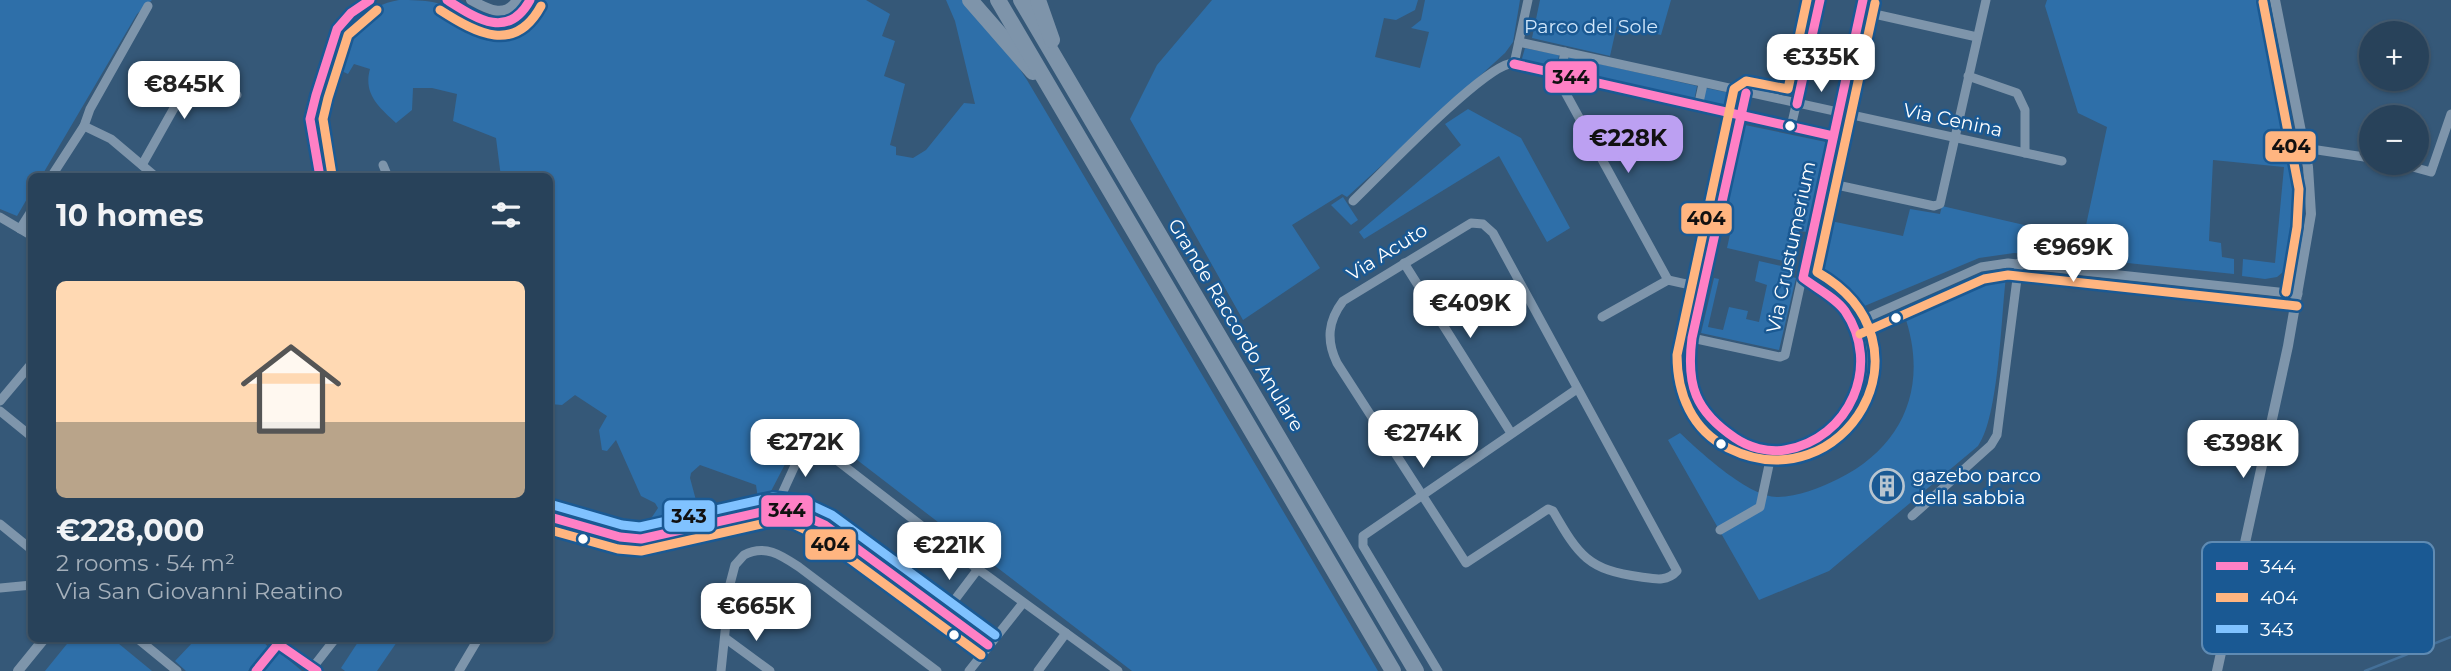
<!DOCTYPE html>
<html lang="en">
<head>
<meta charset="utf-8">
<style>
  body { margin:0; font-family:Montserrat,sans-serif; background:#304960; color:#f1f3f6; height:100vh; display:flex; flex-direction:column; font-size:26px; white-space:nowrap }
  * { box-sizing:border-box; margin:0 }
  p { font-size:23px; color:#a5b0bb }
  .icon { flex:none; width:38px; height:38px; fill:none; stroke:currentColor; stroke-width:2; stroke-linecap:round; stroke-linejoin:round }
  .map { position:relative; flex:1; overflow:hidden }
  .drawer { position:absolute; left:28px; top:173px; width:525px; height:469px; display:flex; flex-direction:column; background:#28425a; border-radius:10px; box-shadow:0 2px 5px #0004,0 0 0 2px #445b70 }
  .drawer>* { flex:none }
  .buttons { position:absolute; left:2359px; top:21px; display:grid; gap:14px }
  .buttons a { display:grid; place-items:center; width:70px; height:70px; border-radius:50%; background:#28425a; box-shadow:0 2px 5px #0004,0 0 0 2px #445b70; font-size:35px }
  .price { position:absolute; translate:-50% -60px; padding:0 16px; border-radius:14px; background:#fff; color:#222; font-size:23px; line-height:46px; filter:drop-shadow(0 2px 4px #0008) }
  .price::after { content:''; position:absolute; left:50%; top:42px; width:21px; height:16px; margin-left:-10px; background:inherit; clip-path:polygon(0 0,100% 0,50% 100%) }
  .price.current { background:#bca0f2; color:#111 }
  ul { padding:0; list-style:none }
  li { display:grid; align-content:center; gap:14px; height:371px; padding:0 28px }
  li+li { border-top:2px solid #445b70 }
  li span { display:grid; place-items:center; height:217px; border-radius:10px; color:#555 }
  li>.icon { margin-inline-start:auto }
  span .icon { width:126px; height:126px; fill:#fffc; stroke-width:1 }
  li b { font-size:30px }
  h2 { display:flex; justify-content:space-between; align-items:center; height:84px; padding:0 28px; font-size:30px }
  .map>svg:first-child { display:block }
  .green { fill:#2e6fa9 }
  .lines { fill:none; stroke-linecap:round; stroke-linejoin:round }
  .stream { stroke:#447099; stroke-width:2.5 }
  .minor { stroke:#7e95ab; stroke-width:9 }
  .tertiary { stroke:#7e95ab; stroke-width:10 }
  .motorway { stroke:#7e94aa; stroke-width:16 }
  .bus-1-casing { stroke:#1a5993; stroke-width:14 }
  .bus-2-casing { stroke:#1a5993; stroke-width:14 }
  .bus-3-casing { stroke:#1a5993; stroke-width:14 }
  .bus-1 { stroke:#ff80c5; stroke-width:9 }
  .bus-2 { stroke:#ffb580; stroke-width:9 }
  .bus-3 { stroke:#80c2ff; stroke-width:9 }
  .bus-dot { fill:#fff; stroke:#1a5993; stroke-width:2.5 }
  .labels { text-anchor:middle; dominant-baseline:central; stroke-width:5; stroke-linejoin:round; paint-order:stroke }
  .park-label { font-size:19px; fill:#d1e7fb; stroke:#1a5993 }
  .street-label { font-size:19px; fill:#fff; stroke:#1a5993 }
  .poi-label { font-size:19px; fill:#fff; stroke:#1a5993; text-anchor:start }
  .key { fill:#1a5993; stroke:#5f8bb3; stroke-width:2 }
  .key-label { font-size:19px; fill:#fff }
  .line-badge { stroke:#1a5993; stroke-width:2.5 }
  .pale-badge-label { font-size:19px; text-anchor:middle; font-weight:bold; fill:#111 }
</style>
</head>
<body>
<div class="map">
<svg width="2451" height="671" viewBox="0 0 2451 671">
  <rect width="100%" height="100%" fill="#355878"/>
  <g class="green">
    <path d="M 0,0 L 152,0 L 137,14 L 41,177 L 32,177 L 31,192 L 17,216 L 0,209 Z"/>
    <path d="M 399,0 C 411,0 425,0 437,3 C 470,16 479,47 519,24 C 530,18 537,13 538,0 L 866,0 L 890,14 L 882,36 L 895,41 L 884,76 L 905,84 L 890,145 L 896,147 L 896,155 L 913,158 L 926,150 L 964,103 L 975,104 L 955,21 L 946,0 L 967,0 L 1004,45 L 1027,80 L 1378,671 L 1132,671 L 822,433 L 824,429 L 807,422 L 769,495 L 758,499 L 756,485 L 700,465 L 691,473 L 690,478 L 700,515 L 644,529 L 658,508 L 655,503 L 641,496 L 616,440 L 607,451 L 602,450 L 599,430 L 607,416 L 575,395 L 562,405 L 550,404 L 550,177 L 501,177 L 496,138 L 453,121 L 457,94 L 432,88 L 413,88 L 412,110 L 396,123 C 379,107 363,94 370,69 L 354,64 L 348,74 L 335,68 C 333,33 367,5 399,0 Z"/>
    <path d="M 1212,0 L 1418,0 L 1415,10 L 1396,20 L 1384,18 L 1375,57 L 1420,68 L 1429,32 L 1411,28 L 1421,20 L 1425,0 L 1520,0 L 1513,42 L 1505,53 L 1347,197 L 1342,194 L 1292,225 L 1320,268 L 1243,320 L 1130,119 L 1157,65 Z"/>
    <path d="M 1540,0 L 1671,0 L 1661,35 L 1617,25 L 1610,56 L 1532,38 Z"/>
    <path d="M 2047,0 L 2257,0 L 2296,195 L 2294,228 L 2283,272 L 2277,277 L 2265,279 L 2242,276 L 2243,259 L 2275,263 L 2284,167 L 2213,160 L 2209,241 L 2221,243 L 2222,257 L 2234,259 L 2234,274 L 2079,258 L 2107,127 L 2078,113 L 2045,6 Z"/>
    <path d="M 1525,48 L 1559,55 L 1556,70 L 1521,62 Z"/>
    <path d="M 1569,57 L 1697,86 L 1694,101 L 1565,72 Z"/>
    <path d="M 1706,88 L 1740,95 L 1737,111 L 1702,104 Z"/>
    <path d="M 1468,109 L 1521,138 L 1570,228 L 1547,242 L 1499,156 L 1364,239 L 1359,232 L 1461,145 L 1445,124 Z"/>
    <path d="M 1745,125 L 1826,142 L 1807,232 L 1799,231 L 1792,263 L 1727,248 L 1734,216 L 1725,214 Z"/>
    <path d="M 1343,197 L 1358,220 L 1351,225 L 1331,205 Z"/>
    <path d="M 1942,206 L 2077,237 L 2073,257 L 2014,253 L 1979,258 L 1855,310 L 1812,272 L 1812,255 L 1815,254 L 1821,219 L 1903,236 L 1910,209 L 1940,214 Z"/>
    <path d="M 1759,261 L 1790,268 L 1789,276 L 1796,278 L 1779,350 L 1701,333 L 1714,278 L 1719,279 L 1708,327 L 1723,330 L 1729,307 L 1748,311 L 1746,319 L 1759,322 L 1767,285 L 1755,281 Z"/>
    <path d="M 2006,277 C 2001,316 1999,417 1978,446 L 1829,571 L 1759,600 L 1668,440 L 1680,433 C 1700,452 1749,497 1777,497 C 1797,497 1820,488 1838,479 C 1905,446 1929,384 1904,314 L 1982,281 Z"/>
    <path d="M 71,639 L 113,639 L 152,671 L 45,671 Z"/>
    <path d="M 190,639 L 261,639 L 268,647 L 248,671 L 186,671 L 175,661 L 193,642 Z"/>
    <path d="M 360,639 L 399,639 L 377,671 L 345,671 L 341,668 Z"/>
    <path d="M 278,651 L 302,671 L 262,671 Z"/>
  </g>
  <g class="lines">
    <path class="stream" d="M 2365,671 L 2451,637"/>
    <g class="minor">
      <path d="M 1809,0 L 1820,2"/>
      <path d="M 1861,11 L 1977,37"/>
      <path d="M 1519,42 L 2062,161"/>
      <path d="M 1565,52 L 1559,81 L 1668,280"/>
      <path d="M 1514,64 L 1528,0"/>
      <path d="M 1968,76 L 2017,93 L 2025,110 L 2025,153"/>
      <path d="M 1746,93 L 1692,338 C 1687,369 1690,400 1713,423 C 1801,516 1946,352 1803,278"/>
      <path d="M 1698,107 L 1703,84"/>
      <path d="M 84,126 L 111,139 L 156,177"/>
      <path d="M 1791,127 L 1820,0"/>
      <path d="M 2304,148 L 2371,158"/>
      <path d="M 2398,163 L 2431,172 L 2451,114"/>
      <path d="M 142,165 L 178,101 L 237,95"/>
      <path d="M 383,165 L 388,177"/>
      <path d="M 51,177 L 84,126 L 90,109 L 148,6"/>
      <path d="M 1823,182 L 1934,206 L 1940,204 L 1986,0"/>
      <path d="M 1353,201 C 1381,174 1479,71 1509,64 L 1833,136"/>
      <path d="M 0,217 L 32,236"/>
      <path d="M 1471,223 L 1483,224 L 1493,233 L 1677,571 C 1667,582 1655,579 1641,577 C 1588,570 1579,556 1553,511 L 1548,509 L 1466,563 L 1337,363 C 1326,340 1328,321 1343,301 Z"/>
      <path d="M 20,229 L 32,210"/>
      <path d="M 1404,263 L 1511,433"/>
      <path d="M 1602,317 L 1668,280 L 1704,288"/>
      <path d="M 1855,323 L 1981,267 L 2008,263 L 2298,294"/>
      <path d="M 1692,338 L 1780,357 L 1785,355 L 1863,0"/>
      <path d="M 0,401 L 32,363"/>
      <path d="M 0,411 L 32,437"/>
      <path d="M 808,438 L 971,564 L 1118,671"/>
      <path d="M 775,509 L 813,426"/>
      <path d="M 1912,516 L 1991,445 L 1997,435 L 2019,263"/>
      <path d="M 550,517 L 620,537 L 641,539 L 775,509 L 796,512 L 825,525 L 988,645"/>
      <path d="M 0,524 L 32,550"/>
      <path d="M 1720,530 L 1760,507 L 1772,451"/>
      <path d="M 0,588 L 32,585"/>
      <path d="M 944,614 L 978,569"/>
      <path d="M 725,638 L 770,671"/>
      <path d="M 138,639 L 177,671"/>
      <path d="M 273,639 L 317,671"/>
      <path d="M 256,671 L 283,639"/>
      <path d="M 310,671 L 335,639"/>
      <path d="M 459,671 L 478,639"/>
      <path d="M 721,671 L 730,584 L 735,565 L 744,555 C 765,544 781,555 799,567 L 937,671"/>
      <path d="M 969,671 L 1023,603"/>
      <path d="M 1038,671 L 1066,633"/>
      <path d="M 1438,671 L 1363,546 L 1363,536 L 1577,389"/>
    </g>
    <g class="tertiary">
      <path d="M 447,0 C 472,16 514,44 530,0"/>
      <path d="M 471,0 C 487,9 505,19 517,0"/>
      <path d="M 320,177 L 310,119 L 316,95 L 337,29 L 351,13 L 370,0"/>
      <path d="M 18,671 L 44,639"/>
      <path d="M 2217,671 L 2288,346 L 2311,214 L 2308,167 L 2275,0"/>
    </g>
    <g class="motorway">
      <path d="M 970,0 L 1033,72"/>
      <path d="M 998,0 L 1393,671"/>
      <path d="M 1021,0 L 1416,671"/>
      <path d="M 1038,0 L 1052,40"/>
    </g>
    <g class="bus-1-casing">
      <g id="bus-1">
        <path d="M 447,0 C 477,19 508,40 530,0"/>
        <path d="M 1514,64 L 1833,136"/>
        <path d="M 1746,93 L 1692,338 C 1686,385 1695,411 1735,438 C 1748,447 1768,453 1785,450 C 1850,439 1882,365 1845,311 C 1836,298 1816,288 1803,278 L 1863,0"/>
        <path d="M 1797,104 L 1820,0"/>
        <path d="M 320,177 L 310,119 L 316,95 L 337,29 L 351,13 L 370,0"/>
        <path d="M 550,517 L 620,537 L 641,539 L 775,509 L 796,512 L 825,525 L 988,645"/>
        <path d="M 256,671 L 278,644 L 317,671"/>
      </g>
    </g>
    <g class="bus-2-casing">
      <g id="bus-2">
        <path d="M 1807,0 L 1788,89 L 1746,81 L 1734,89 L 1677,355 C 1677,394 1692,430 1728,448 C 1843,505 1942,343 1817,272 L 1875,3"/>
        <path d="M 2263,2 L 2299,189 L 2297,227 L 2286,292"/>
        <path d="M 440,10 C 477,34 515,54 541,6"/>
        <path d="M 332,175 L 323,119 L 328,98 L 348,35 L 377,10"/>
        <path d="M 1860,334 L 1984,279 L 2008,275 L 2297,306"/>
        <path d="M 550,530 L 618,549 L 641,551 L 775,521 L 793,524 L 819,536 L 981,655"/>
      </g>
    </g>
    <g class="bus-3-casing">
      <path id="bus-3" d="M 553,505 L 622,525 L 640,527 L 773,497 L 800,500 L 832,515 L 995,635"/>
    </g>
    <use href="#bus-1" class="bus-1"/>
    <use href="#bus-2" class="bus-2"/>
    <use href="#bus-3" class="bus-3"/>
  </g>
  <defs>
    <g id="building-ring" transform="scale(1.75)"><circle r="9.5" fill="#1a5993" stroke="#b8c5d0" stroke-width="1.5"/><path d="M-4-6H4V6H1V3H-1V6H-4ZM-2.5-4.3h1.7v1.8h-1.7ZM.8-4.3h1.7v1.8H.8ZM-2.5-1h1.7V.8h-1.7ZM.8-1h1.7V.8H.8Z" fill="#b8c5d0"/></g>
  </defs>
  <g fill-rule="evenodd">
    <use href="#building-ring" x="1887" y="486"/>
  </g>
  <g class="bus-dot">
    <circle cx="1790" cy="126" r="6"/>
    <circle cx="1896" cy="318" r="6"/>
    <circle cx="1721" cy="444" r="6"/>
    <circle cx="583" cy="539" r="6"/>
    <circle cx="954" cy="635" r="6"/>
  </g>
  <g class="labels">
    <g class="park-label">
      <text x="1591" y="26">Parco del Sole</text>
    </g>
    <g class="street-label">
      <text transform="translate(1953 120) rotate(12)">Via Cenina</text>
      <text transform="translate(1791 247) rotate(-78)">Via Crustumerium</text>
      <text transform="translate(1387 252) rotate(-32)">Via Acuto</text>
      <text transform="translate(1236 325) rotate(59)">Grande Raccordo Anulare</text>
    </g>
    <g class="poi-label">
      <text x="1912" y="475">gazebo parco<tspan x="1912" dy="22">della sabbia</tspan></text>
    </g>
  </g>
  <rect x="2202" y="542" width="232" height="112" rx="10" class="key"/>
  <rect x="2216" y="562" width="32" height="8" fill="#ff80c5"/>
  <rect x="2216" y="593" width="32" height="9" fill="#ffb580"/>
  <rect x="2216" y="625" width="32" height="8" fill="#80c2ff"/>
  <g class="key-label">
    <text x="2260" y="573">344</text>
    <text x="2260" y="604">404</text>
    <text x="2260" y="636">343</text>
  </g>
  <g class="line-badge">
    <rect x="1544" y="60" width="54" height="34" rx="7" fill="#ff80c5"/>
    <rect x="2264" y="130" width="53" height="33" rx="7" fill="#ffb580"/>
    <rect x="1680" y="202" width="53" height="33" rx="7" fill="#ffb580"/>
    <rect x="760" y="494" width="54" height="34" rx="7" fill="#ff80c5"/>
    <rect x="663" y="499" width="53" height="34" rx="7" fill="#80c2ff"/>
    <rect x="804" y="528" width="53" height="33" rx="7" fill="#ffb580"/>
  </g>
  <g class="pale-badge-label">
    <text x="1571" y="84">344</text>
    <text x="2291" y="153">404</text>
    <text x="1706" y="225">404</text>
    <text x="787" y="517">344</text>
    <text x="689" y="523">343</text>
    <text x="830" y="551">404</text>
  </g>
</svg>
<div class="buttons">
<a>+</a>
<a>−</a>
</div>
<b class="price" style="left:1821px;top:94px">€335K</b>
<b class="price" style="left:184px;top:121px">€845K</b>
<b class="price current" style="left:1628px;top:175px">€228K</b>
<b class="price" style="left:2073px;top:284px">€969K</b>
<b class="price" style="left:1470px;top:340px">€409K</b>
<b class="price" style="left:1423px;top:470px">€274K</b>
<b class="price" style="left:805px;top:479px">€272K</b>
<b class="price" style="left:2243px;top:480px">€398K</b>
<b class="price" style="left:949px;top:582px">€221K</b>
<b class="price" style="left:756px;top:643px">€665K</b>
<section class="drawer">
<h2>10 homes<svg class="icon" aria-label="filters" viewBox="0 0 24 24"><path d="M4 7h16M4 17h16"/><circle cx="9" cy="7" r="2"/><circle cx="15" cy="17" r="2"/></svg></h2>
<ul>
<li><span style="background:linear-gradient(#ffd9b3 65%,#b9a48a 0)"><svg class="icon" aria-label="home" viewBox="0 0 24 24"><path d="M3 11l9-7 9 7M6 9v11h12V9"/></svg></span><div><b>€228,000</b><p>2 rooms · 54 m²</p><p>Via San Giovanni Reatino</p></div></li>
</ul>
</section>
</div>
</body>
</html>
